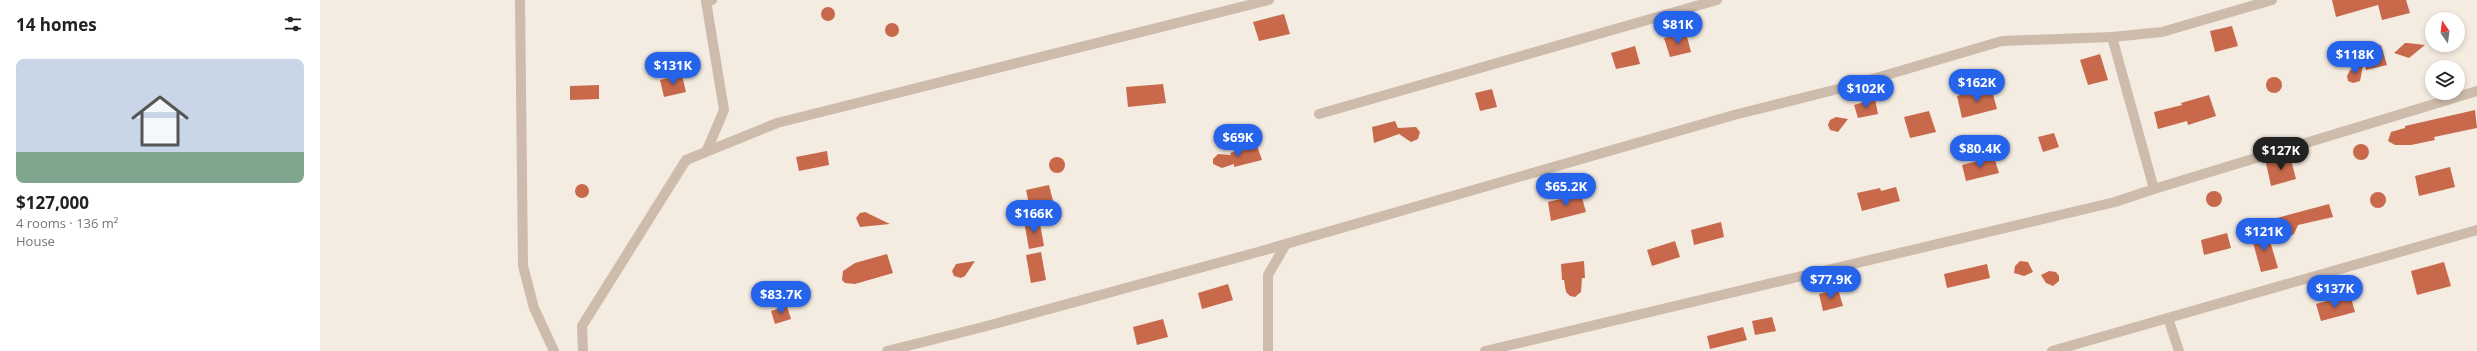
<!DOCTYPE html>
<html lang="en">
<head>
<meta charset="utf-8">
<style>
  body { margin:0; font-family:"Open Sans",sans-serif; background:#f2f2f2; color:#222; height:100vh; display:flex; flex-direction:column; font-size:15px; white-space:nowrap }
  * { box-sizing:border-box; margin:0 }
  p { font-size:13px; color:#767676 }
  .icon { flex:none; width:22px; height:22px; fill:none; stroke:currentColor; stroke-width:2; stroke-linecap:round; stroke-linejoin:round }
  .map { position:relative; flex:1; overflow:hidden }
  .side { display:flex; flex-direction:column; background:#fff; width:320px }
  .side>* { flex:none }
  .needle { width:26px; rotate:346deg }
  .tools { position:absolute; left:2105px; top:12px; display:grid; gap:8px }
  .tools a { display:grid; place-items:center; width:40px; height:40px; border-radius:50%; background:#fff; box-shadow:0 2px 6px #0003; font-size:20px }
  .price { position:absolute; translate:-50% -34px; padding:0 9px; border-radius:14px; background:#2563eb; color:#fff; font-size:13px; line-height:26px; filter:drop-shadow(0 1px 2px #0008) }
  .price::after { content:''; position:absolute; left:50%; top:24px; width:12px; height:9px; margin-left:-6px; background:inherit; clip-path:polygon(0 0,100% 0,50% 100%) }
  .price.on { background:#222; color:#fff }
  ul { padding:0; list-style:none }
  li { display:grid; align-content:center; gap:8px; height:212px; padding:0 16px }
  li+li { border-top:1px solid #e0e0e0 }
  li span { display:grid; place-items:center; height:124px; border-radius:8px; color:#555 }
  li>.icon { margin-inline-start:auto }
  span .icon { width:72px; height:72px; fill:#fffc; stroke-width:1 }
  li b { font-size:17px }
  h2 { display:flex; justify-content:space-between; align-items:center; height:48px; padding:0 16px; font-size:17px }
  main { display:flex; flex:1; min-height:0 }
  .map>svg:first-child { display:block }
  .building { fill:#c8694b }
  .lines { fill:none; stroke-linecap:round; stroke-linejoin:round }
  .street { stroke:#cdbbac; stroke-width:10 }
</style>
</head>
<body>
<main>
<section class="side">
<h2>14 homes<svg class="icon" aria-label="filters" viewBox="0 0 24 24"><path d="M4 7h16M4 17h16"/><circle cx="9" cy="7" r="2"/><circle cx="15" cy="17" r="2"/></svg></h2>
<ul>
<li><span style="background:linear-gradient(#c9d6e8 75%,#7fa58c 0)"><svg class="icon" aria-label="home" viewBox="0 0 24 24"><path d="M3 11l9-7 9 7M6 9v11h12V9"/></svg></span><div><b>$127,000</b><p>4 rooms · 136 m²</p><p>House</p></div></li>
</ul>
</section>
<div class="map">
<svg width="2157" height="351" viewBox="0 0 2157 351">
  <rect width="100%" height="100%" fill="#f4ebe1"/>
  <g class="building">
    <path d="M 2012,0 L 2086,0 L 2090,13 L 2062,20 L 2058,5 L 2016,17 Z"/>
    <circle cx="508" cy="14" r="7"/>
    <path d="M 964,14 L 970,34 L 939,41 L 933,22 Z"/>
    <circle cx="572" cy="30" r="7"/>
    <path d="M 1912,26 L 1918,46 L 1895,52 L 1890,31 Z"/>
    <path d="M 1366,33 L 1371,52 L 1350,57 L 1344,38 Z"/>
    <path d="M 2085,43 L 2087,43 L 2105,45 L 2089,58 L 2074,53 Z"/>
    <path d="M 2061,45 L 2067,65 L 2046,70 L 2041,50 Z"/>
    <path d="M 1315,46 L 1320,64 L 1296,69 L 1291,53 Z"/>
    <path d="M 1780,54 L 1788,80 L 1768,85 L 1760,60 Z"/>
    <path d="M 2043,66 L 2040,81 L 2033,83 L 2028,81 L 2027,76 L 2030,70 Z"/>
    <path d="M 362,75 L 366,92 L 344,97 L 340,80 Z"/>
    <circle cx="1954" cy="85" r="8"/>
    <path d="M 843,84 L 846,103 L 808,107 L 806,87 Z"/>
    <path d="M 279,85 L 279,99 L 250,100 L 250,86 Z"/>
    <path d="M 1671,87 L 1677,109 L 1642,118 L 1637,96 Z"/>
    <path d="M 1172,89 L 1177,107 L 1160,111 L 1155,93 Z"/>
    <path d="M 1889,95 L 1896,116 L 1868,125 L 1867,121 L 1838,129 L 1834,112 L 1862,105 L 1861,103 Z"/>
    <path d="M 1555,99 L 1558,114 L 1538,118 L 1534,105 Z"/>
    <path d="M 2155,110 L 2157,128 L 2114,137 L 2115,140 L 2091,145 L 2075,145 L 2068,141 L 2071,132 L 2085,128 L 2085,126 Z"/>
    <path d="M 1609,111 L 1616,132 L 1590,138 L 1584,117 Z"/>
    <path d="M 1516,117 L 1528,119 L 1518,132 L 1510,130 L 1508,125 L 1510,120 Z"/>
    <path d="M 1075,121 L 1078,128 L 1096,127 L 1100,132 L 1098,139 L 1091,142 L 1079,134 L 1054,143 L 1052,127 Z"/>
    <path d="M 1734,133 L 1739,147 L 1723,152 L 1718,137 Z"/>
    <circle cx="2041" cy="152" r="8"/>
    <path d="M 937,146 L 942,160 L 914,167 L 914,164 L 902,168 L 893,164 L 893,159 L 898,154 L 911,155 L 910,153 Z"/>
    <path d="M 507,151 L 509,165 L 479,171 L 476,157 Z"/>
    <path d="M 1970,156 L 1976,179 L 1951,186 L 1946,163 Z"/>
    <path d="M 1674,157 L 1679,173 L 1646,181 L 1642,165 Z"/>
    <circle cx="737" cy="165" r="8"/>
    <path d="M 2130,167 L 2135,187 L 2099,196 L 2095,176 Z"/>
    <circle cx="262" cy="191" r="7"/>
    <path d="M 729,185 L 736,213 L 712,219 L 706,190 Z"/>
    <path d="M 1576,187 L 1580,201 L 1542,211 L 1537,193 L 1560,188 L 1561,191 Z"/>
    <circle cx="1894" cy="199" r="8"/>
    <circle cx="2058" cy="200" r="8"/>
    <path d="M 1261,194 L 1266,212 L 1231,221 L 1228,202 Z"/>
    <path d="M 2009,204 L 2013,217 L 1978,225 L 1974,234 L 1970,236 L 1949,237 L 1959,227 L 1957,218 Z"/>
    <path d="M 545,212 L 570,224 L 540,227 L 536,218 L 540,213 Z"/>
    <path d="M 719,218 L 724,246 L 709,249 L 704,221 Z"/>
    <path d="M 1401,222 L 1404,237 L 1374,245 L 1371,230 Z"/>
    <path d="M 1947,231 L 1958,268 L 1941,272 L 1931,235 Z"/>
    <path d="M 1907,233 L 1911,248 L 1884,255 L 1881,240 Z"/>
    <path d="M 1355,241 L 1360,257 L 1332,266 L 1327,250 Z"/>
    <path d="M 721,252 L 726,280 L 711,283 L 706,255 Z"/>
    <path d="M 567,254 L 573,273 L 535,284 L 525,283 L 522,280 L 523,271 L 535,263 Z"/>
    <path d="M 655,261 L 645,276 L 641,278 L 634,276 L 632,271 L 636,264 Z"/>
    <path d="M 1264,261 L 1265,278 L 1262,278 L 1261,292 L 1255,297 L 1250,296 L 1246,292 L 1244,280 L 1242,280 L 1241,264 Z"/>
    <path d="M 1700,261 L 1708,262 L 1713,272 L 1704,276 L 1694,273 L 1695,266 Z"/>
    <path d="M 2124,262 L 2131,286 L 2097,295 L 2091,271 Z"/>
    <path d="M 1667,264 L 1670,278 L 1627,288 L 1624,274 Z"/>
    <path d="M 1729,271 L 1736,272 L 1739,276 L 1739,281 L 1733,286 L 1726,283 L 1721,275 Z"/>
    <path d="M 908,284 L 913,300 L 882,309 L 878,293 Z"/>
    <path d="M 1518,289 L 1523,306 L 1503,311 L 1499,294 Z"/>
    <path d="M 2018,298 L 2019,301 L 2031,298 L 2035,312 L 2001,321 L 1996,304 Z"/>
    <path d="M 467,306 L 471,319 L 455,324 L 451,311 Z"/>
    <path d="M 1452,317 L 1456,331 L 1435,335 L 1432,321 Z"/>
    <path d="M 843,319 L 848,337 L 817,345 L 813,327 Z"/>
    <path d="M 1423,327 L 1427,340 L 1390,349 L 1387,336 Z"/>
  </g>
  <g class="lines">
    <g class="street">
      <path d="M 200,0 L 203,266 L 214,308 L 234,351"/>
      <path d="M 1792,37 L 1842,32 L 1952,0"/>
      <path d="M 999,114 L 1397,0"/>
      <path d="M 387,150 L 404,110 L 386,1 L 392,0"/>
      <path d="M 1834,189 L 2157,91"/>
      <path d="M 1848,318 L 1859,351"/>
      <path d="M 263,351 L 262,326 L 366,160 L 457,123 L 949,0"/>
      <path d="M 567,351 L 663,327 L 938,252 L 1414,115 L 1522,88 L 1682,41 L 1792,37 L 1834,189 L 1795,202 L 1165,351"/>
      <path d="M 948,351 L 948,275 L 966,244"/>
      <path d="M 1732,351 L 2157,230"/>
    </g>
  </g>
</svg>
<div class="tools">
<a><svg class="needle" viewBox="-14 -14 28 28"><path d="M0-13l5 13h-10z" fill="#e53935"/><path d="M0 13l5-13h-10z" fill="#767676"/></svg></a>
<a><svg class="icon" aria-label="layers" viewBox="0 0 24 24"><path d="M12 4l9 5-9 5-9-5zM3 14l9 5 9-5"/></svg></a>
</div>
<b class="price" style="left:1358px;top:45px">$81K</b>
<b class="price" style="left:2035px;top:75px">$118K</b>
<b class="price" style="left:353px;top:86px">$131K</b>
<b class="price" style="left:1657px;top:103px">$162K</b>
<b class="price" style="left:1546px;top:109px">$102K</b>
<b class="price" style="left:918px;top:158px">$69K</b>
<b class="price" style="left:1660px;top:169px">$80.4K</b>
<b class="price on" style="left:1961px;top:171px">$127K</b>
<b class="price" style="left:1246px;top:207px">$65.2K</b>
<b class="price" style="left:714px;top:234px">$166K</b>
<b class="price" style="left:1944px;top:252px">$121K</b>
<b class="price" style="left:1511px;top:300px">$77.9K</b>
<b class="price" style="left:2015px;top:309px">$137K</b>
<b class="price" style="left:461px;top:315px">$83.7K</b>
</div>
</main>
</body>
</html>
